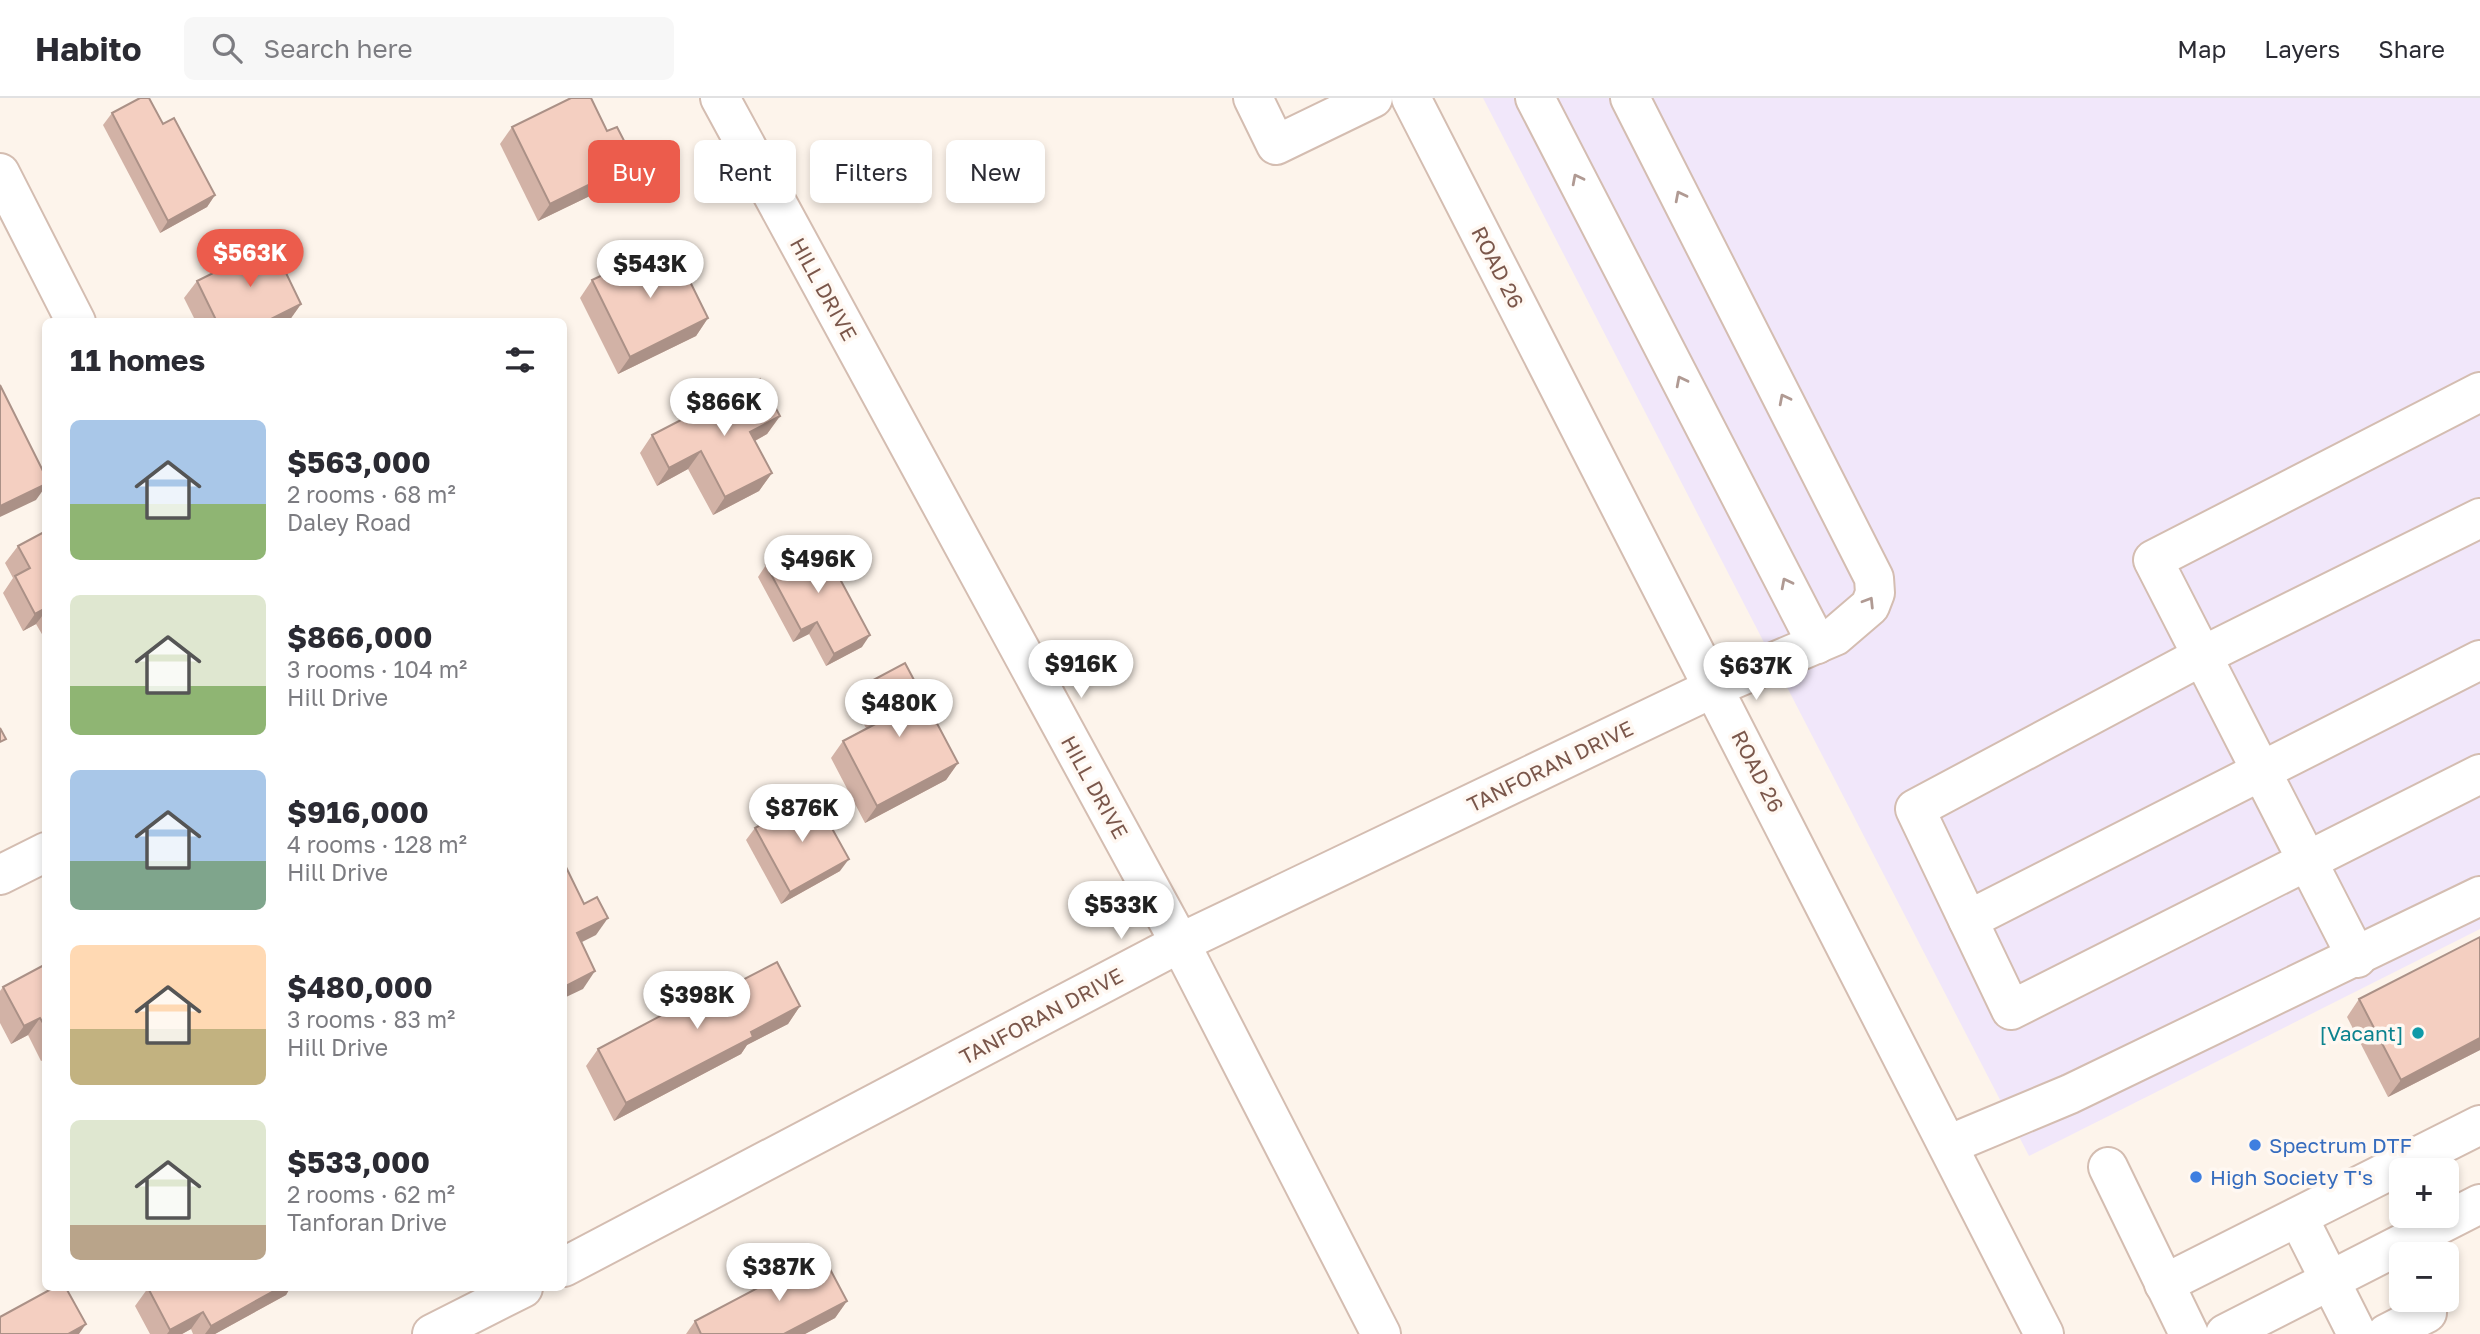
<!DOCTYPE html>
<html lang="en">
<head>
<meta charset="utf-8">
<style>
  body { margin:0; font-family:"Golos Text",sans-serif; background:#f7f7f7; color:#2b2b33; height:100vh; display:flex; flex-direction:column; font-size:26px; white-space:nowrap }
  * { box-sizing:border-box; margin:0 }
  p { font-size:23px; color:#7c7c81 }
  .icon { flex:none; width:38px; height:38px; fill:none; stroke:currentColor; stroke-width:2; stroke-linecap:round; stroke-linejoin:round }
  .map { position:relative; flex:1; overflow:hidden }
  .side { position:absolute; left:42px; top:220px; width:525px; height:973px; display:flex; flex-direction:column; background:#fff; border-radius:10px; box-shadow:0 4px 10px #0003 }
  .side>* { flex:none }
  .hud { position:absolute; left:588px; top:42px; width:665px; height:63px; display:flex; gap:14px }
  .controls { position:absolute; left:2389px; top:1060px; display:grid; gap:14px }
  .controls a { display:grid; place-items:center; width:70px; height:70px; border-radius:10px; background:#fff; box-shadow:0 4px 10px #0003; font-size:35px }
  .price { position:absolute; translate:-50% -60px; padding:0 16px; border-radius:24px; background:#fff; color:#222; font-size:23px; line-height:46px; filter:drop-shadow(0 2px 4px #0008) }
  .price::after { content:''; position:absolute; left:50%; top:42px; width:21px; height:16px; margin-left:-10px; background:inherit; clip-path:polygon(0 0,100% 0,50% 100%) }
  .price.selected { background:#ec5c4c; color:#fff }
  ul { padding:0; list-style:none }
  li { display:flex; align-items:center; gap:21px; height:175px; padding:0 28px }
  li span { display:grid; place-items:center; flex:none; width:196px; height:140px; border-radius:10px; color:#555 }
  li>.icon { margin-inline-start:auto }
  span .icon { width:84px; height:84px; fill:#fffc; stroke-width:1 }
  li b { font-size:30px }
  h2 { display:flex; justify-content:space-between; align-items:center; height:84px; padding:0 28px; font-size:30px }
  .pill { padding:0 24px; border-radius:10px; background:#fff; box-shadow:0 4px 10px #0003; font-size:24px; line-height:63px }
  .pill.selected { background:#ec5c4c; color:#fff }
  header { display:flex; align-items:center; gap:42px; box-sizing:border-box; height:98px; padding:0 35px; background:#fff; border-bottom:2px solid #e1e1e2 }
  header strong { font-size:33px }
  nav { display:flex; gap:38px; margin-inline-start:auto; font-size:24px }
  .search { width:490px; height:63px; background:#f7f7f7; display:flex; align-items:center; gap:18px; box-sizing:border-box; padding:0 24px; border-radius:10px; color:#7c7c81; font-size:26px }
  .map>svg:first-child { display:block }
  .education { fill:#f1e7fa }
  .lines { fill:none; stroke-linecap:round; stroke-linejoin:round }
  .minor-casing { stroke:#d4bdb1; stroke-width:42 }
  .minor { stroke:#fff; stroke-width:38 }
  .wall { fill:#d2b2a6 }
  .shaded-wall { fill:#ab9187 }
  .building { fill:#f4cfc1; stroke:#ab9187; stroke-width:2 }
  .oneway { stroke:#b09a93 }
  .culture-dot { fill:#0f9aa8; stroke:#fff8f2; stroke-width:2.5 }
  .shop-dot { fill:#3f7fe0; stroke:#fff8f2; stroke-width:2.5 }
  .labels { text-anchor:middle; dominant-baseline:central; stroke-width:7; stroke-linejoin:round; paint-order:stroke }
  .street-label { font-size:21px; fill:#7b574b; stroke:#fff8f2 }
  .culture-label { font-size:21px; fill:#0d838f; stroke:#fff8f2; text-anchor:end }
  .shop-label { font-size:21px; fill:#366cbe; stroke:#fff8f2; text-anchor:start }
</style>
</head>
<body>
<header>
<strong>Habito</strong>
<div class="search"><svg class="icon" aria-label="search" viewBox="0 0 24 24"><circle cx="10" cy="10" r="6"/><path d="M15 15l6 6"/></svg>Search here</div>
<nav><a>Map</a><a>Layers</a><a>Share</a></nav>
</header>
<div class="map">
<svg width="2480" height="1236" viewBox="0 0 2480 1236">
  <rect width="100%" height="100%" fill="#fdf4eb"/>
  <path class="education" d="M 1483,0 L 2480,0 L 2480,831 L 2029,1058 Z"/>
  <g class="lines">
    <g class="minor-casing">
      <g id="minor">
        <path d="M 720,0 L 1180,845 L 1381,1236"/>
        <path d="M 1253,0 L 1276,47 L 1373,0"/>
        <path d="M 1411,0 L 2044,1236"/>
        <path d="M 1535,0 L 1817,546"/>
        <path d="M 0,75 L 76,224"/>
        <path d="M 2480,420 L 2202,558 L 1915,711 L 2011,912 L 2480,676"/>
        <path d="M 0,777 L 46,754"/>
        <path d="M 1968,822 L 2480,562"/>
        <path d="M 2357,860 L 2153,462 L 2480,294"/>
        <path d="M 1948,1047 L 2070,996 L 2480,798"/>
        <path d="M 2108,1069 L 2189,1236"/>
        <path d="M 2298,1119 L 2357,1236"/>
        <path d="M 564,1169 L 1180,845 L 1715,589 L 1835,538 L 1870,508 L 1875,495 L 1874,480 L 1630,0"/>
        <path d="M 2164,1186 L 2480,1027"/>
        <path d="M 432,1236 L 523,1190"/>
        <path d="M 2225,1236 L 2480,1106"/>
        <path d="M 2386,1236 L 2427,1215"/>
      </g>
    </g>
    <use href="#minor" class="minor"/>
  </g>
  <g class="wall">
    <path d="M 112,15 L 215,97 L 207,109 L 160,135 L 103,27 Z"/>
    <path d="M 512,29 L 607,33 L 623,82 L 538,123 L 500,46 Z"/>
    <path d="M 592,182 L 708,220 L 696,238 L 618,276 L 580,200 Z"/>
    <path d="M 197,183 L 301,206 L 289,223 L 287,224 L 196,224 L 184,200 Z"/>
    <path d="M 780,318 L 767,336 L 755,343 L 772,375 L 759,393 L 713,417 L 688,371 L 657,388 L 640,355 L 652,337 Z"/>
    <path d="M 46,433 L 46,543 L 36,526 L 23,533 L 3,495 L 13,480 L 5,465 L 18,448 Z"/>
    <path d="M 766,467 L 862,549 L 826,568 L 809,536 L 793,544 L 758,479 Z"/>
    <path d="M 864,587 L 958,665 L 946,682 L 865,725 L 831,660 L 843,643 L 866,630 L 852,605 Z"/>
    <path d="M 755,730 L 840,773 L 781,806 L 746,742 Z"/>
    <path d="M 2480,839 L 2480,952 L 2388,999 L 2347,919 L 2359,901 Z"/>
    <path d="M 46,866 L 46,961 L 41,963 L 28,937 L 11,946 L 0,925 L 0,893 L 3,889 Z"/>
    <path d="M 733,887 L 800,908 L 788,926 L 747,947 L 741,956 L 614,1023 L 586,968 L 598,951 Z"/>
    <path d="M 148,1190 L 290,1190 L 286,1197 L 215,1236 L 193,1236 L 191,1231 L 182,1236 L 150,1236 L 135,1208 Z"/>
    <path d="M 847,1203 L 835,1220 L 805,1236 L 686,1236 L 695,1223 Z"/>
  </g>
  <g class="shaded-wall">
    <path d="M 635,64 L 623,82 L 538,123 L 550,106 Z"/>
    <path d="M 215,97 L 207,109 L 160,135 L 168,123 Z"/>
    <path d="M 301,206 L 289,223 L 287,224 L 267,224 L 269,222 Z"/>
    <path d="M 708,220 L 696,238 L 618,276 L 630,259 Z"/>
    <path d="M 780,318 L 767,336 L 738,352 L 750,334 Z"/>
    <path d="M 701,353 L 688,371 L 657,388 L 669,370 Z"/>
    <path d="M 772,375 L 759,393 L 713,417 L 725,399 Z"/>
    <path d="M 46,386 L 46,388 L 36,402 L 0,419 L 0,408 Z"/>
    <path d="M 46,510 L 46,513 L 36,526 L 23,533 L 35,516 Z"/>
    <path d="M 817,524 L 809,536 L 793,544 L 801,532 Z"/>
    <path d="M 870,537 L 862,549 L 826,568 L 834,556 Z"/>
    <path d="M 958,665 L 946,682 L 865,725 L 877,708 Z"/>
    <path d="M 849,761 L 840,773 L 781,806 L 790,794 Z"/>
    <path d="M 608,820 L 596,837 L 564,853 L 577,835 Z"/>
    <path d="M 595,873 L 583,891 L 564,900 L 564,889 Z"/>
    <path d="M 800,908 L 788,926 L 747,947 L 741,956 L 614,1023 L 626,1005 L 751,934 Z"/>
    <path d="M 40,920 L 28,937 L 11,946 L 24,928 Z"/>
    <path d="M 2480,940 L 2480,952 L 2388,999 L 2401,982 Z"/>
    <path d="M 279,1190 L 290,1190 L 286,1197 L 215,1236 L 205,1236 L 211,1228 Z"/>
    <path d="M 847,1203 L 835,1220 L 805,1236 L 784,1236 Z"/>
    <path d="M 203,1214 L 191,1231 L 182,1236 L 167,1236 L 170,1232 Z"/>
    <path d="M 86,1226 L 79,1236 L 68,1236 Z"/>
  </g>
  <g class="building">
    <path d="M 140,0 L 149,0 L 163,26 L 174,20 L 215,97 L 168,123 L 112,15 Z"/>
    <path d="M 571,0 L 591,0 L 607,33 L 617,29 L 635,64 L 550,106 L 512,29 Z"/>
    <path d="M 671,145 L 708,220 L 630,259 L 592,182 Z"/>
    <path d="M 272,146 L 301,206 L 269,222 L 270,224 L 217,224 L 197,183 Z"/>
    <path d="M 760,281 L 780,318 L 750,334 L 772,375 L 725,399 L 701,353 L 669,370 L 652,337 Z"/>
    <path d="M 0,287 L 46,379 L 46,386 L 0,408 Z"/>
    <path d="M 46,433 L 46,510 L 35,516 L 15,478 L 30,470 L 18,448 Z"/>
    <path d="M 818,440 L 870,537 L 834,556 L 817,524 L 801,532 L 766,467 Z"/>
    <path d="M 905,565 L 958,665 L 877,708 L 843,643 L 883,622 L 864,587 Z"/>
    <path d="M 0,630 L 6,641 L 0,644 Z"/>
    <path d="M 814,698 L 849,761 L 790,794 L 755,730 Z"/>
    <path d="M 564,765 L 584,806 L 597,799 L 608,820 L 577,835 L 595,873 L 564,889 Z"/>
    <path d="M 2480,839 L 2480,940 L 2401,982 L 2359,901 Z"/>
    <path d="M 777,864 L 800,908 L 751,934 L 753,939 L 626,1005 L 598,951 L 730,881 L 733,887 Z"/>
    <path d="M 46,866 L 46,930 L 40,920 L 24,928 L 3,889 Z"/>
    <path d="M 822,1156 L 847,1203 L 784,1236 L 701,1236 L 695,1223 Z"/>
    <path d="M 53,1190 L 66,1190 L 86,1226 L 68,1236 L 0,1236 L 0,1219 Z"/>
    <path d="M 148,1190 L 279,1190 L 211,1228 L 203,1214 L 170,1232 Z"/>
  </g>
  <defs><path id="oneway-chevron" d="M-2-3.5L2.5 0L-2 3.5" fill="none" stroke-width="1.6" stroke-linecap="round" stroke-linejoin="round" transform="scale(1.75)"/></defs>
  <g class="oneway">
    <use href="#oneway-chevron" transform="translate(1577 81) rotate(-117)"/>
    <use href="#oneway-chevron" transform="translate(1680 98) rotate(-117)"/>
    <use href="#oneway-chevron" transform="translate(1681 283) rotate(-117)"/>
    <use href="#oneway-chevron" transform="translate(1784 301) rotate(-117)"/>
    <use href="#oneway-chevron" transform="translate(1786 485) rotate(-117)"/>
    <use href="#oneway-chevron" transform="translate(1869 504) rotate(-58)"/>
  </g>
  <circle class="culture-dot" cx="2418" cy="935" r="7"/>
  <g class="shop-dot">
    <circle cx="2255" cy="1047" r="7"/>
    <circle cx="2196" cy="1079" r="7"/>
  </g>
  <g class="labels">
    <g class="street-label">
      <text transform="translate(1498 169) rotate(63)">ROAD 26</text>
      <text transform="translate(824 191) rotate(61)">HILL DRIVE</text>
      <text transform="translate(1550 668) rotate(-26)">TANFORAN DRIVE</text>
      <text transform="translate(1758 673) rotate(63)">ROAD 26</text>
      <text transform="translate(1095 689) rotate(61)">HILL DRIVE</text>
      <text transform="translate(1041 918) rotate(-28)">TANFORAN DRIVE</text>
    </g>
    <g class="culture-label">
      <text x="2404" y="935">[Vacant]</text>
    </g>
    <g class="shop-label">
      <text x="2269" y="1047">Spectrum DTF</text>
      <text x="2210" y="1079">High Society T's</text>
    </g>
  </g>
</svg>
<div class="controls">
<a>+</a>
<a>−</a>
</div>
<b class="price selected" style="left:250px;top:191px">$563K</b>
<b class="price" style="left:650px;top:202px">$543K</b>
<b class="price" style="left:724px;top:340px">$866K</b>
<b class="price" style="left:818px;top:497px">$496K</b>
<b class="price" style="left:1081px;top:602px">$916K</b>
<b class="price" style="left:1756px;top:604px">$637K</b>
<b class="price" style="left:899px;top:641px">$480K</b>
<b class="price" style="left:802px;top:746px">$876K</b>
<b class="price" style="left:1121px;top:843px">$533K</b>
<b class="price" style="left:697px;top:933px">$398K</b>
<b class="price" style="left:779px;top:1205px">$387K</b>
<div class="hud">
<a class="pill selected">Buy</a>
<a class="pill">Rent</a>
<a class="pill">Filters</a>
<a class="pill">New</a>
</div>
<section class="side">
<h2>11 homes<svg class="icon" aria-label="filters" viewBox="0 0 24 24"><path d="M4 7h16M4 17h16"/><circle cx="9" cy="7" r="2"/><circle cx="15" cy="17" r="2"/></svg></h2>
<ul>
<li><span style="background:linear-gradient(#a9c7e8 60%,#8fb573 0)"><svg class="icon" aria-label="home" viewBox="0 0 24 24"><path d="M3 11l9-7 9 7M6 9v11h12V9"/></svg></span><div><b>$563,000</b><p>2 rooms · 68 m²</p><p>Daley Road</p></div></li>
<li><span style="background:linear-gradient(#dfe7d0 65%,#8fb573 0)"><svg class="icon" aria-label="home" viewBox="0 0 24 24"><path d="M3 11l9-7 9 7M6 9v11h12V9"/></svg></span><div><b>$866,000</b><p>3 rooms · 104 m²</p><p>Hill Drive</p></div></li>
<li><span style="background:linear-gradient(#a9c7e8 65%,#7fa58c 0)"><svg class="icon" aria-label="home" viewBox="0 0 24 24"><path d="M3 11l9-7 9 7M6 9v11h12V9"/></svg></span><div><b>$916,000</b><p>4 rooms · 128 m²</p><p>Hill Drive</p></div></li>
<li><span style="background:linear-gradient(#ffd9b3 60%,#c2b280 0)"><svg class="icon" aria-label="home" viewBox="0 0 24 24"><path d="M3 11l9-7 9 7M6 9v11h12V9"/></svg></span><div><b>$480,000</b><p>3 rooms · 83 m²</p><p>Hill Drive</p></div></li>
<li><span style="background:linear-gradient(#dfe7d0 75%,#b9a48a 0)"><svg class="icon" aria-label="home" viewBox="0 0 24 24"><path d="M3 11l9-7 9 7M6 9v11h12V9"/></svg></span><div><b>$533,000</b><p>2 rooms · 62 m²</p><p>Tanforan Drive</p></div></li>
</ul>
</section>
</div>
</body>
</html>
